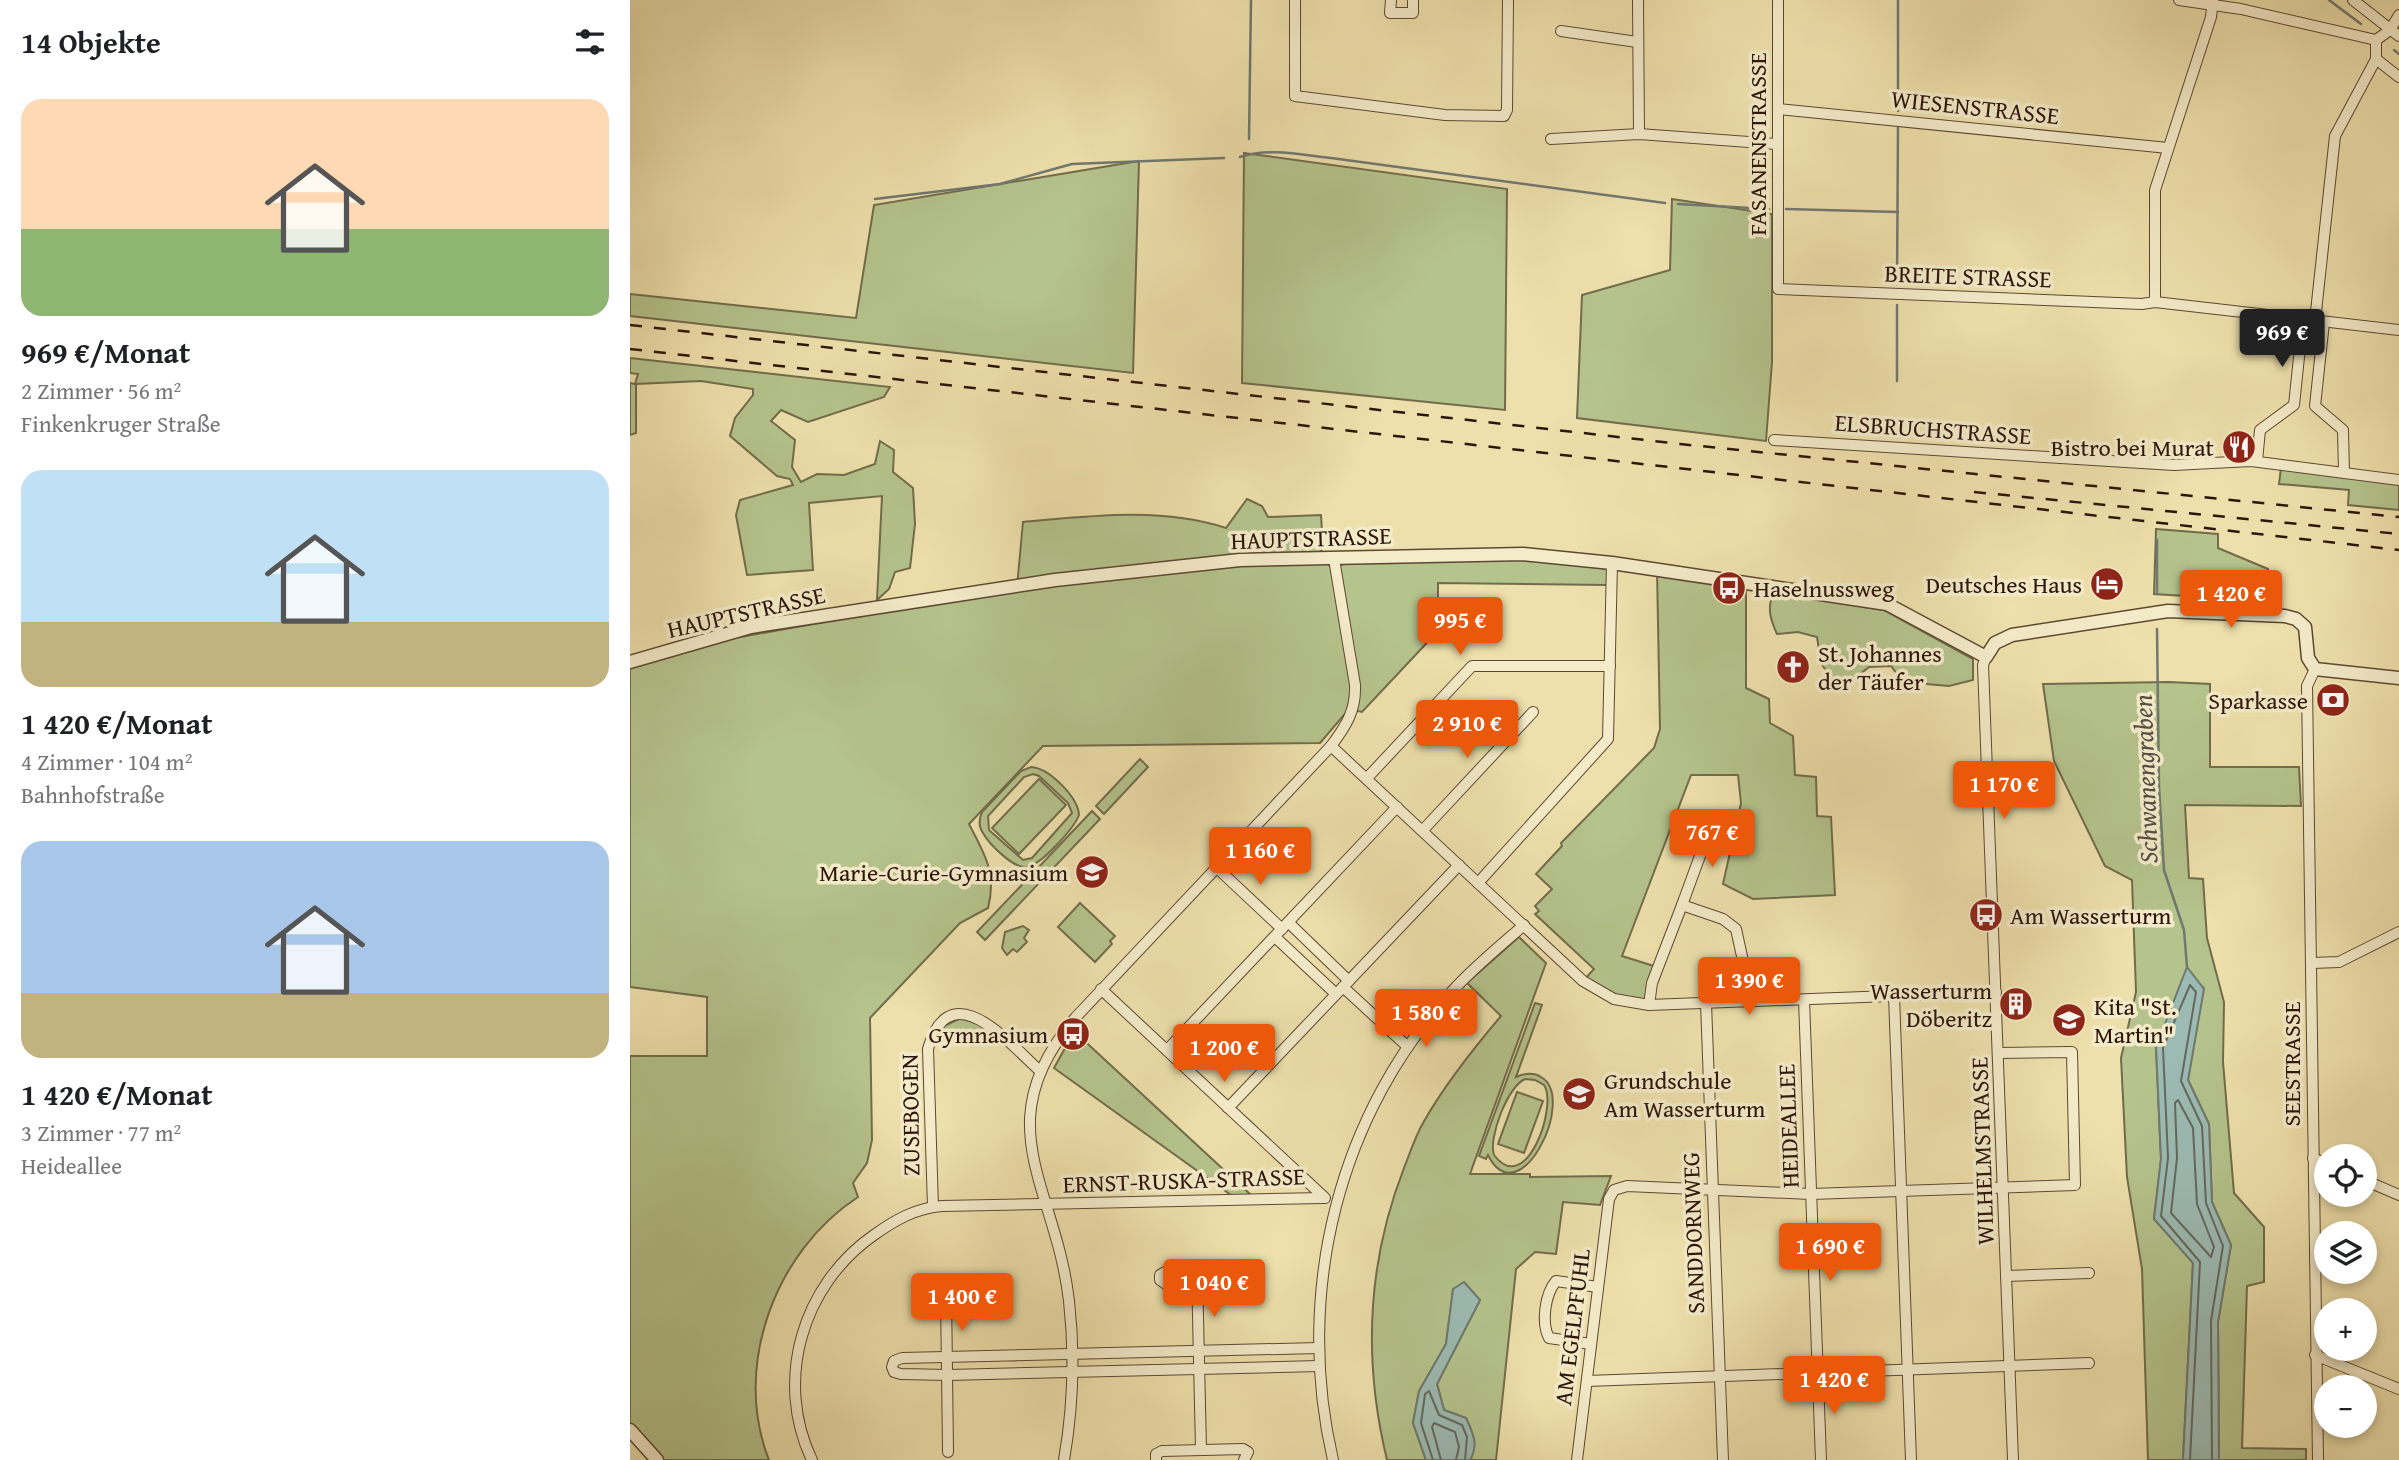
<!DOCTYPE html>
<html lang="de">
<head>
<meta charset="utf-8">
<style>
  body { margin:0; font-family:"Gentium Book Plus",serif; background:#f6f6f6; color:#202124; height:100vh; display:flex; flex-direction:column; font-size:26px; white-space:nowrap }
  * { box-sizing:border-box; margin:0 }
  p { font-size:23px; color:#757577 }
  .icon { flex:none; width:38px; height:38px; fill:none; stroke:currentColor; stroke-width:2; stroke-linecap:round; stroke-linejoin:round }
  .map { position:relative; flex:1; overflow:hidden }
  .sheet { display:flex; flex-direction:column; background:#fff; width:630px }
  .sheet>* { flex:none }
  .tools { position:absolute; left:1684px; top:1144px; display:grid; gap:14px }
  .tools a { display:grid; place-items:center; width:63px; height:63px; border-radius:50%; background:#fff; box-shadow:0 4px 10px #0003; font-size:35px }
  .price { position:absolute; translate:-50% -60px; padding:0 16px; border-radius:7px; background:#ea580c; color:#fff; font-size:23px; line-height:46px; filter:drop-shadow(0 2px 4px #0008) }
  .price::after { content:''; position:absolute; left:50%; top:42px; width:21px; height:16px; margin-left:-10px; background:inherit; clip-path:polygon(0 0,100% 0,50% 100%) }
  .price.active { background:#222; color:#fff }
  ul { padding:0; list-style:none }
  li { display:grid; align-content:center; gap:14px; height:371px; padding:0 21px }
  li span { display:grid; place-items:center; height:217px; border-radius:21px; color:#555 }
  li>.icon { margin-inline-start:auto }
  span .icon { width:126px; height:126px; fill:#fffc; stroke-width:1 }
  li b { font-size:30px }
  h2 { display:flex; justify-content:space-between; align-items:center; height:84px; padding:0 21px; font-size:30px }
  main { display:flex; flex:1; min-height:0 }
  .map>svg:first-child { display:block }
  .green { fill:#b5c38c; stroke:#726c4c; stroke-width:2; fill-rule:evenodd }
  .water { fill:#9cbbb3; stroke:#707970; stroke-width:2 }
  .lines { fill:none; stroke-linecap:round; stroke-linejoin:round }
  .shore { stroke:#65685f; stroke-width:2 }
  .stream { stroke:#707970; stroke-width:2.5 }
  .minor-casing { stroke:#5e4833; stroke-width:12 }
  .tertiary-casing { stroke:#5e4833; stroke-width:15 }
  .minor { stroke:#f4ebc9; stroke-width:10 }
  .tertiary { stroke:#f4ebc9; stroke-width:12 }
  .rail { stroke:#2e150b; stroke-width:2.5; stroke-dasharray:12 12; stroke-linecap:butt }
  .labels { text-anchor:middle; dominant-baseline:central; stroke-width:7; stroke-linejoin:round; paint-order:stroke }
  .street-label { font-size:24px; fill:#2e150b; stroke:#f4ebc9 }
  .poi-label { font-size:24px; fill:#2e150b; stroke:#f4ebc9; text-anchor:end }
  .water-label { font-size:26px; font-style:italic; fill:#544f46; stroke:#f4ebc9 }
</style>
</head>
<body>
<main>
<section class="sheet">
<h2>14 Objekte<svg class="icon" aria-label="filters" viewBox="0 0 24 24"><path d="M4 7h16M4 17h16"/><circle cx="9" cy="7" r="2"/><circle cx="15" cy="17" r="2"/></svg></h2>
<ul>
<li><span style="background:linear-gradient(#ffd9b3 60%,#8fb573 0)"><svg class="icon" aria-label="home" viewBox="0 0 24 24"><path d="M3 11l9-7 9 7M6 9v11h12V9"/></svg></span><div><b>969 €/Monat</b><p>2 Zimmer · 56 m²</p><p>Finkenkruger Straße</p></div></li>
<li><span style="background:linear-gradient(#bfe0f5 70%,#c2b280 0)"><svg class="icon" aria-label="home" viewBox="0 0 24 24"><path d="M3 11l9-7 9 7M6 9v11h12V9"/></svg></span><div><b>1 420 €/Monat</b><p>4 Zimmer · 104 m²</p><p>Bahnhofstraße</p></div></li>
<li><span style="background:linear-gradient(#a9c7e8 70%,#c2b280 0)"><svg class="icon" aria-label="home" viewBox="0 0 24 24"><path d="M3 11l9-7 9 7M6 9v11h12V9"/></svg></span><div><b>1 420 €/Monat</b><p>3 Zimmer · 77 m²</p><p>Heideallee</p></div></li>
</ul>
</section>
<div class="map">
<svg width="1769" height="1460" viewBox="0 0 1769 1460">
  <rect width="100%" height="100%" fill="#eee0ac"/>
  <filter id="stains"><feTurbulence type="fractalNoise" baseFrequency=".00286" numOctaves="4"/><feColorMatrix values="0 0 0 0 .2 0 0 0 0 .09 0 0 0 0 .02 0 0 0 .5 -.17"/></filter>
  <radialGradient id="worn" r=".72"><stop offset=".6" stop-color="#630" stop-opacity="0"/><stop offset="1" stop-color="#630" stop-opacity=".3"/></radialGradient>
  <g class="green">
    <path d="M 614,153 L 877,189 L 875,410 L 612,383 Z"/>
    <path d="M 509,161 L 503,373 L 0,316 L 0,294 L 226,318 L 244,205 Z"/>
    <path d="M 1042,199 L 1142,214 L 1142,362 L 1136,441 L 947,418 L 952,295 L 1040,270 Z"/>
    <path d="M 0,358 L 260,387 L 254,397 L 178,422 L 151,410 L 141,421 L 165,440 L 162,467 L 171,482 L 187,474 L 214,475 L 245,464 L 250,441 L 264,450 L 263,472 L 283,488 L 285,524 L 280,568 L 265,572 L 259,589 L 247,600 L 252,496 L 179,503 L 183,570 L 117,575 L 106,515 L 110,500 L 163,485 L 160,479 L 147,476 L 100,436 L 105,418 L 123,395 L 123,389 L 71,381 L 6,384 L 6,433 L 0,435 L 0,383 L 5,384 L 8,374 L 0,373 Z"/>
    <path d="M 1651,468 L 1769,484 L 1769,510 L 1718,505 L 1719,490 L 1649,484 Z"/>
    <path d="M 617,499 L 632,506 L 638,517 L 691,515 L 693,548 L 683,562 L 697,563 L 701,567 L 729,561 L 895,559 L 979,569 L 977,585 L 808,583 L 808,631 L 732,712 L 719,709 L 690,743 L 413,746 L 339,824 C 355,855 367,873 358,908 L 330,923 L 240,1018 L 242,1140 L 237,1163 L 223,1183 L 228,1197 C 145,1251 102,1367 139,1460 L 33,1460 L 0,1424 L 0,1056 L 77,1056 L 77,997 L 0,987 L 0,657 L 387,587 L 393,522 C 461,516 530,507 596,528 Z"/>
    <path d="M 1526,529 L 1588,534 L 1588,548 L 1638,569 L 1635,601 L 1524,594 Z"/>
    <path d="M 1027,570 L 1116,584 L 1116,688 L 1139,699 L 1140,723 L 1163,736 L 1165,775 L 1186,777 L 1187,816 L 1201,817 L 1205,895 L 1123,899 L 1093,884 L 1111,803 L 1108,775 L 1061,775 L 992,956 L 1027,967 L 1019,1005 L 984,999 L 953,981 L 964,969 L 905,914 L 909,911 L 905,906 L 922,889 L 906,874 L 932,846 L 931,843 L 1024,748 L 1030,729 Z"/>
    <path d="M 1144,593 L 1254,610 L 1343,659 L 1343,680 L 1319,686 L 1273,682 L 1261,666 L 1239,667 L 1224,679 L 1202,680 L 1191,663 L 1187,637 L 1168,632 L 1147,634 C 1141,621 1136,607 1144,593 Z"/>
    <path d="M 1539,682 L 1580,684 L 1580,767 L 1669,767 L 1671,806 L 1555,805 L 1559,878 L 1573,879 L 1577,938 L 1594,1002 L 1593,1062 L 1604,1193 L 1634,1227 L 1634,1282 L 1617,1286 L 1612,1448 L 1676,1449 L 1676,1460 L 1589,1460 L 1588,1322 L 1601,1245 L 1582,1202 L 1579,1124 L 1558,1080 L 1573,989 L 1526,1047 L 1531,1159 L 1524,1219 L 1563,1262 L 1553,1460 L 1518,1460 L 1512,1269 L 1497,1177 L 1491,1058 L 1506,992 L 1502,880 L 1475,866 L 1424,761 L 1413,684 Z"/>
    <path d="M 510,759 L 518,767 L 474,814 L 466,806 Z"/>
    <path d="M 401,767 C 419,768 448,797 449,815 C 444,828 409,868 395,867 C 382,867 359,844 353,833 C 348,826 349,819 352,812 L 391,771 ZM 403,774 L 409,776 L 438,803 L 442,813 L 402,858 L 393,860 L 359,830 L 358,816 L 394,777 Z"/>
    <path d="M 409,779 L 436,805 L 389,854 L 362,828 Z"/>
    <path d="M 462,811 L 470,819 L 355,940 L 347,932 Z"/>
    <path d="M 450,903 L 485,936 L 480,941 L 482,944 L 465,962 L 428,927 Z"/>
    <path d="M 393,926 L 399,930 L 394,938 L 397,942 L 387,952 L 383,949 L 377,955 L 372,948 L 375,932 Z"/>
    <path d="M 889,937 L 916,963 L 840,1174 L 900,1174 L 900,1177 L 981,1176 L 970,1205 L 933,1202 L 926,1254 L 905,1252 L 886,1269 L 866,1460 L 840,1460 C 848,1445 843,1433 836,1418 L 814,1410 L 807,1384 L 850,1300 L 823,1290 L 816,1344 L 789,1391 L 783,1423 L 796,1460 L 757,1460 C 733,1361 737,1263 774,1168 C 780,1153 785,1137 793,1123 C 815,1084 842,1050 871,1016 L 837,983 Z"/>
    <path d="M 905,1003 L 912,1005 L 886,1077 C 893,1074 903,1072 911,1077 C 948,1098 889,1217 858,1155 L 856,1159 L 849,1156 ZM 895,1079 L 905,1080 L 914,1085 C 928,1106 896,1198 864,1155 C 858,1138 878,1086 895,1079 Z"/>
    <path d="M 331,1018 L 356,1027 L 346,1037 L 324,1038 L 312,1027 Z"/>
    <path d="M 447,1034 L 621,1195 L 601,1195 L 424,1068 L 439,1041 Z"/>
    <path d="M 887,1092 L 913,1101 L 894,1153 L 868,1144 Z"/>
  </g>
  <g class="water">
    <path d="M 1557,967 L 1574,989 L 1558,1080 L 1579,1124 L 1582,1202 L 1601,1245 L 1588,1322 L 1589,1460 L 1553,1460 L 1563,1263 L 1524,1219 L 1531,1159 L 1526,1047 Z"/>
    <path d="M 834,1282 L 850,1300 L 807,1384 L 814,1410 L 836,1418 C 843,1433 849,1445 840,1460 L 796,1460 L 783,1423 L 789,1391 L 816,1344 L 823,1289 Z"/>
  </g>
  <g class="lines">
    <g class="shore">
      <path d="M 1548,1100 L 1563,1128 L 1567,1204 L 1584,1247 L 1581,1257 L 1541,1213 L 1547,1158 L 1545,1103 Z"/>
      <path d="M 803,1460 L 791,1423 L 795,1394 L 799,1391 L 809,1415 L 832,1425 L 837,1437 L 835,1460"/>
      <path d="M 811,1460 L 802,1427 L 804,1423 L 825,1432 L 829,1447 L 826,1460"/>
      <path d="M 1560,1460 L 1570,1262 L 1531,1216 L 1538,1158 L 1533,1048 L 1560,985 L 1566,992 L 1551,1081 L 1572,1126 L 1576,1203 L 1593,1246 L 1581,1321 L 1582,1460"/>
    </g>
    <g class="stream">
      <path d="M 1699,0 L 1731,24"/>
      <path d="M 1764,50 L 1769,54"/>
      <path d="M 1268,111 L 1268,0"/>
      <path d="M 619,139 L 621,0"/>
      <path d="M 610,157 C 637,147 673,155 701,158 L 1035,203"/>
      <path d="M 245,199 L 370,184 L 442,164 L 594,158"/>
      <path d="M 1048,204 L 1139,209"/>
      <path d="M 1156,209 L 1268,212"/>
      <path d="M 1267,284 L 1268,128"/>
      <path d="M 1267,381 L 1267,305"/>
      <path d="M 1527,540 L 1527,594"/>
      <path d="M 1527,629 L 1529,787 L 1534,870 L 1554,930 L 1557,967"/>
    </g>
    <g class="minor-casing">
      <g id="minor">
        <path d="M 665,0 L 665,96 L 815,115 L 874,116 L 877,110 L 878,0"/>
        <path d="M 761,0 L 760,13 L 783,13 L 783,0"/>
        <path d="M 1008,0 L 1009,134"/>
        <path d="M 1148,0 L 1148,289 L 1512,304 L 1525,302 L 1769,330"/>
        <path d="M 1549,0 L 1611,9 L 1746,40"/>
        <path d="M 1723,0 L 1769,36"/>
        <path d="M 931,31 L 1007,42"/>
        <path d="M 1746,40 L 1760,30 L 1769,15"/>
        <path d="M 1746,59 L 1769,77"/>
        <path d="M 1148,109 L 1538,148"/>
        <path d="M 921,139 L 1009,134 L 1146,144"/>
        <path d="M 1525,302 L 1525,190 L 1581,17 L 1583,0"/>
        <path d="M 1685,321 L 1705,136 L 1746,59 L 1746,40"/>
        <path d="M 1694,322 L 1685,406 L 1713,430 L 1714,473"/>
        <path d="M 1144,440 L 1544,465 L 1621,461 L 1769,480"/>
        <path d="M 1627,461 L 1630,430 L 1664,405 L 1673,319"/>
        <path d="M 1356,657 L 1353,665 L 1383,1460"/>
        <path d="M 1685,669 L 1677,686 L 1688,1460"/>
        <path d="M 701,746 L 953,981 L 984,999 L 1019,1005 L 1366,992"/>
        <path d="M 738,777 L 842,666 L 980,666"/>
        <path d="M 793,830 L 903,712"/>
        <path d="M 586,867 L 652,929"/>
        <path d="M 848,883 L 978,739 L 982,563"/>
        <path d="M 1052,905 L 1082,823"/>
        <path d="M 659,923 L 719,981"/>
        <path d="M 645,937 L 706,994"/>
        <path d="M 1681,963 L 1709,962 L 1769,932"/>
        <path d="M 713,987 L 778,1047"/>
        <path d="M 471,989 L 695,1198"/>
        <path d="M 1264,996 L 1281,1460"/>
        <path d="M 1174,1000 L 1191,1460"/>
        <path d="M 1076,1003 L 1093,1460"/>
        <path d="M 1019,1005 L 1022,983 L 1052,905 L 1093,919 L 1106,929 L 1122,1002"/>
        <path d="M 537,1050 L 767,807"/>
        <path d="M 598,1108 L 829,865"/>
        <path d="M 1683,1158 L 1696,1164"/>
        <path d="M 1734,1180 L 1769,1195"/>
        <path d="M 303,1207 L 298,1049 C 320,971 380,1044 410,1071"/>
        <path d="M 600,1270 L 606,1277 L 599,1282 L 536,1284 L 530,1280 L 530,1275 L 535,1272 Z"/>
        <path d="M 567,1271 L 571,1450"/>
        <path d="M 1377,1276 L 1459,1273"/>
        <path d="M 316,1292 L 318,1452"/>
        <path d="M 961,1344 L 919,1338 C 911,1323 915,1294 926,1281 L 968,1287"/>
        <path d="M 688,1348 L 272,1358 L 264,1361 L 262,1367 L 264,1372 L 271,1374 L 318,1375 L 689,1366"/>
        <path d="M 1685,1355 L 1769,1389"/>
        <path d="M 957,1381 L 1459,1363"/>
        <path d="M 182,1460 C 144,1381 172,1285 244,1235 C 265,1220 286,1208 312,1206 L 693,1198"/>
        <path d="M 434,1460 C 443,1408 445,1354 439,1301 C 426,1186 354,1124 446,1017 L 701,746 C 716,726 726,711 725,685 L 704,559"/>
        <path d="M 526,1460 L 526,1454 L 532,1451 L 613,1449 L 618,1452 L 614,1460"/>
        <path d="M 703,1460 C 664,1293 708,1111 827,986 C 848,964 871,945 894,925"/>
        <path d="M 947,1460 L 979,1199 L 984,1190 L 997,1186 L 1181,1194 L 1445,1185 L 1442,1052 L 1369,1053"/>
      </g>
    </g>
    <g class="tertiary-casing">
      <g id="tertiary">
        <path d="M 0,662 L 121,627 L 425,580 L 610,560 L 893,554 L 982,563 L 1257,604 L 1356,657 L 1365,643 L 1382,635 L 1538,611 L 1655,616 L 1666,619 L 1675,627 L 1678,658 L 1685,669 L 1769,678"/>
        <path d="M 0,1430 L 27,1460"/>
      </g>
    </g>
    <use href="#minor" class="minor"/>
    <use href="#tertiary" class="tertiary"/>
    <g class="rail">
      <path d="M 0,325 L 1050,444 L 1769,517"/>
      <path d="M 0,349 L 1769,550"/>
      <path d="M 1344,492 L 1769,534"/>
    </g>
  </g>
  <defs>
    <g id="restaurant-disc" transform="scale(1.75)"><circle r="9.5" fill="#8f2418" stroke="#f4ebc9"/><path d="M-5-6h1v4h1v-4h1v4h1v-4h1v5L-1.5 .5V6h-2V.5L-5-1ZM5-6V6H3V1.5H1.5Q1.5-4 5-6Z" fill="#fff"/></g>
    <g id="hotel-disc" transform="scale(1.75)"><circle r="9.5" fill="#8f2418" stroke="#f4ebc9"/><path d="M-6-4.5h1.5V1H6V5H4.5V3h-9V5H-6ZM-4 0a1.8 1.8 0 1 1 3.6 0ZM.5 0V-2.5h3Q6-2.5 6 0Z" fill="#fff"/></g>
    <g id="bus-disc" transform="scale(1.75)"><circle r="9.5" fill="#8f2418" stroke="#f4ebc9"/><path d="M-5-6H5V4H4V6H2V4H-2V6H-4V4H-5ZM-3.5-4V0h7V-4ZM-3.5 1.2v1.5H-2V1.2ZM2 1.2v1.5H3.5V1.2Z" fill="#fff"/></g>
    <g id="church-disc" transform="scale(1.75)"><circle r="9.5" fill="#8f2418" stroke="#f4ebc9"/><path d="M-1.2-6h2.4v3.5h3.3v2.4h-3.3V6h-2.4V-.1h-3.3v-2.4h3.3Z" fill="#fff"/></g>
    <g id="bank-disc" transform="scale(1.75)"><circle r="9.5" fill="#8f2418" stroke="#f4ebc9"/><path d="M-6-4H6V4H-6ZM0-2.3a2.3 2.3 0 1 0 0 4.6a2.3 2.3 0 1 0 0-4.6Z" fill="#fff"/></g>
    <g id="school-disc" transform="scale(1.75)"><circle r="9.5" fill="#8f2418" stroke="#f4ebc9"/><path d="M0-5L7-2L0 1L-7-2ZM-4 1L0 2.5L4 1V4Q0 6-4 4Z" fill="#fff"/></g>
    <g id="building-disc" transform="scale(1.75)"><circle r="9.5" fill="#8f2418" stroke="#f4ebc9"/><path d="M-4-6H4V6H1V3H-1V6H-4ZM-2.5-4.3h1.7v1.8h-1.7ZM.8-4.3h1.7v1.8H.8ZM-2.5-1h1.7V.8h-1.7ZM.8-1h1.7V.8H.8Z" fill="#fff"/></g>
  </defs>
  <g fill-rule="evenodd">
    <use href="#restaurant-disc" x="1609" y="447"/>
    <use href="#hotel-disc" x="1477" y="584"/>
    <use href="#bus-disc" x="1099" y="588"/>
    <use href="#church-disc" x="1163" y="667"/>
    <use href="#bank-disc" x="1703" y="700"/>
    <use href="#school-disc" x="462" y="872"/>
    <use href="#bus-disc" x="1356" y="915"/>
    <use href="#building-disc" x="1386" y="1004"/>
    <use href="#school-disc" x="1439" y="1020"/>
    <use href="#bus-disc" x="443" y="1034"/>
    <use href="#school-disc" x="949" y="1094"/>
  </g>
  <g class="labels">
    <g class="street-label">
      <text transform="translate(1345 107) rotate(6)">WIESENSTRASSE</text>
      <text transform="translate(1127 144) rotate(-90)">FASANENSTRASSE</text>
      <text transform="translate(1338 276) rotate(2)">BREITE STRASSE</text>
      <text transform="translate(1303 429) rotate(4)">ELSBRUCHSTRASSE</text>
      <text transform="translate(681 538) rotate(-2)">HAUPTSTRASSE</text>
      <text transform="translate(116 612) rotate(-13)">HAUPTSTRASSE</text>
      <text transform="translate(1661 1064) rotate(-90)">SEESTRASSE</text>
      <text transform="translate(280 1115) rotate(-91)">ZUSEBOGEN</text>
      <text transform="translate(1158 1126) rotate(-92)">HEIDEALLEE</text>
      <text transform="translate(1352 1151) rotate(-92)">WILHELMSTRASSE</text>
      <text transform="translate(554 1180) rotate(-2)">ERNST-RUSKA-STRASSE</text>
      <text transform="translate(1063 1233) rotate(-92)">SANDDORNWEG</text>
      <text transform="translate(942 1327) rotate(-83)">AM EGELPFUHL</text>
    </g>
    <g class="poi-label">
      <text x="1584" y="447">Bistro bei Murat</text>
      <text x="1452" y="584">Deutsches Haus</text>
      <text x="1124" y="588" text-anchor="start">Haselnussweg</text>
      <text x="1188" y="653" text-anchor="start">St. Johannes<tspan x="1188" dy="28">der Täufer</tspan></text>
      <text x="1678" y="700">Sparkasse</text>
      <text x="438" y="872">Marie-Curie-Gymnasium</text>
      <text x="1380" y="915" text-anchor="start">Am Wasserturm</text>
      <text x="1362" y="990">Wasserturm<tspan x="1362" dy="28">Döberitz</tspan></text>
      <text x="1464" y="1006" text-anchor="start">Kita "St.<tspan x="1464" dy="28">Martin"</tspan></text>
      <text x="418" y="1034">Gymnasium</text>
      <text x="974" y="1080" text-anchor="start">Grundschule<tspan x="974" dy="28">Am Wasserturm</tspan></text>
    </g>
    <g class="water-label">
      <text transform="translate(1515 779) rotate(-92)">Schwanengraben</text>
    </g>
  </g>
  <rect width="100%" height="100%" filter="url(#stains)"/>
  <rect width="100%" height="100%" fill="url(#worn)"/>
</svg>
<div class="tools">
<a><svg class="icon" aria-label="locate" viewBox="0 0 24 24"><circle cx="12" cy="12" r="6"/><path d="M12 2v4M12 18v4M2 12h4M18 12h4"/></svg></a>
<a><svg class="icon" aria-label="layers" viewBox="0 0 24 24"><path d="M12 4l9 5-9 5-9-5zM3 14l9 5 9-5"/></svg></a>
<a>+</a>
<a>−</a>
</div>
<b class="price active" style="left:1652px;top:369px">969 €</b>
<b class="price" style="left:1601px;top:630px">1 420 €</b>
<b class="price" style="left:830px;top:657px">995 €</b>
<b class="price" style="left:837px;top:760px">2 910 €</b>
<b class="price" style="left:1374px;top:821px">1 170 €</b>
<b class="price" style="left:1082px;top:869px">767 €</b>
<b class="price" style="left:630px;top:887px">1 160 €</b>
<b class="price" style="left:1119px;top:1017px">1 390 €</b>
<b class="price" style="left:796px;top:1049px">1 580 €</b>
<b class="price" style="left:594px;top:1084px">1 200 €</b>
<b class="price" style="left:1200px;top:1283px">1 690 €</b>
<b class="price" style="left:584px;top:1319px">1 040 €</b>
<b class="price" style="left:332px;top:1333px">1 400 €</b>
<b class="price" style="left:1204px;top:1416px">1 420 €</b>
</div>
</main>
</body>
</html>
